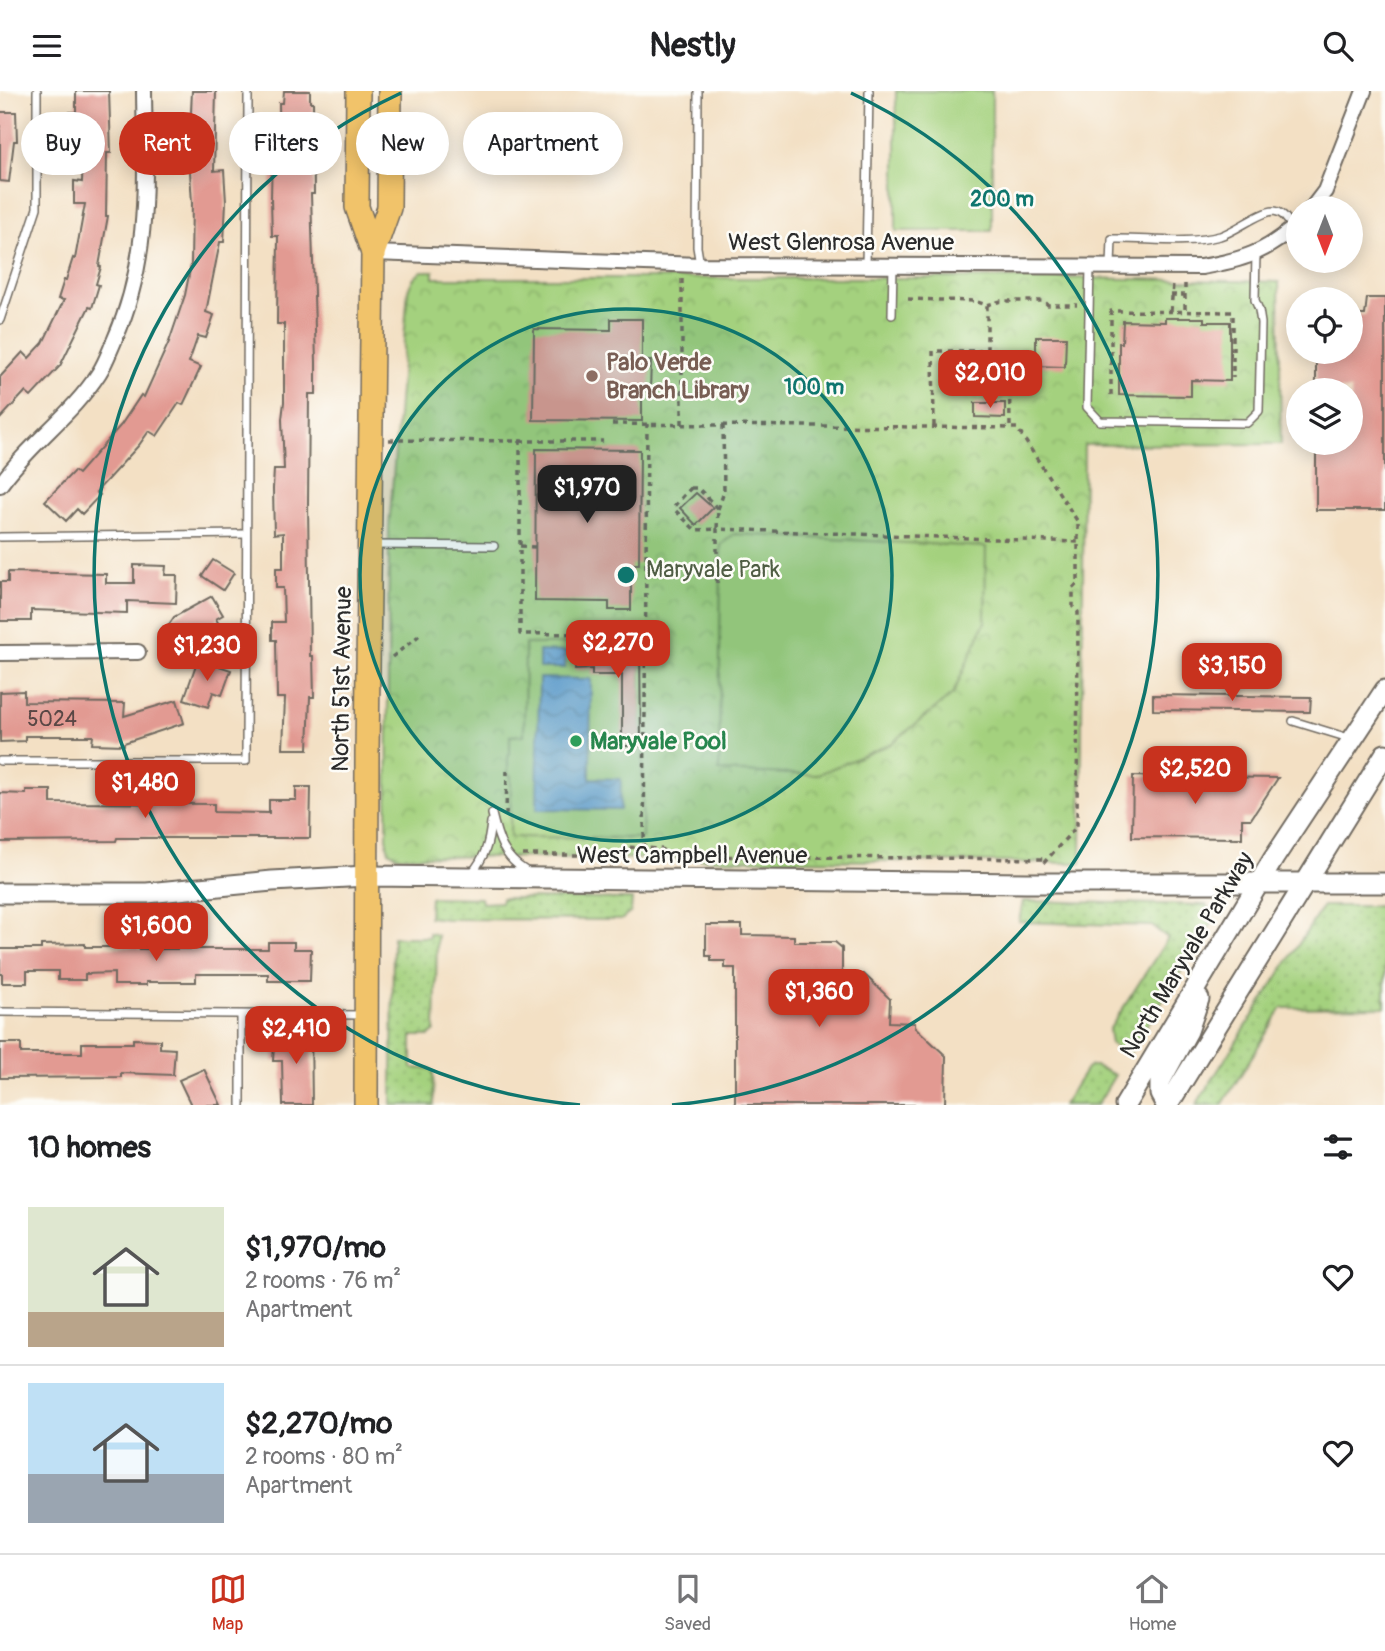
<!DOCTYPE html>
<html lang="en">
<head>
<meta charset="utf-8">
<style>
  body { margin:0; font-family:Pangolin,sans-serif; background:#f6f6f6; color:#202124; height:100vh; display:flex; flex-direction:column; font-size:26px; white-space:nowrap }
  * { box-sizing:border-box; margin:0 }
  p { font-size:23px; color:#757577 }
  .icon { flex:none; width:38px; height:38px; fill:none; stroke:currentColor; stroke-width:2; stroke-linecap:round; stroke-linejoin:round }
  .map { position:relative; height:1014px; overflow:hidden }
  .panel { display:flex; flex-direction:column; background:#fff; flex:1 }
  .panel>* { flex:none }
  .top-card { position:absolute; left:21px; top:21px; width:700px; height:63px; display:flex; gap:14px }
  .needle { width:46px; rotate:180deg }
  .buttons { position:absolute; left:1286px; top:105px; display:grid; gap:14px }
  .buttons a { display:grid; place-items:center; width:77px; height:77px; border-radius:50%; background:#fff; box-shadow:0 4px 18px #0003; font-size:35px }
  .price { position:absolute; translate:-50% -60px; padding:0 16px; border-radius:14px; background:#c8321e; color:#fff; font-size:23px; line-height:46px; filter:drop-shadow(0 2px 4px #0008) }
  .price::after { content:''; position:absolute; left:50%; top:42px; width:21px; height:16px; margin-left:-10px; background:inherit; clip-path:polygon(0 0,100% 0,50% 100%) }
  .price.on { background:#222; color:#fff }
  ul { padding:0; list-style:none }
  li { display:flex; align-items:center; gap:21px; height:175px; padding:0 28px }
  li+li { border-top:2px solid #e0e0e0 }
  li span { display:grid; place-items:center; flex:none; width:196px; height:140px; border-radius:0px; color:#555 }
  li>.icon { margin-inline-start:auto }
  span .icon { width:84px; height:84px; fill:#fffc; stroke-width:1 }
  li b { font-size:30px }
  h2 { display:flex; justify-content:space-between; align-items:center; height:84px; padding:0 28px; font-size:30px }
  .pill { padding:0 24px; border-radius:32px; background:#fff; box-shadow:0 4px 18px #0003; font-size:24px; line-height:63px }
  .pill.on { background:#c8321e; color:#fff }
  header { display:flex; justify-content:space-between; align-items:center; height:91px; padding:0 28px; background:#fff; font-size:32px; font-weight:700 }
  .dock { display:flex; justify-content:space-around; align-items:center; height:98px; border-top:2px solid #e0e0e0; background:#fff; font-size:19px; color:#757577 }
  .dock a { display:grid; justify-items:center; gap:4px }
  .dock .on { color:#c8321e }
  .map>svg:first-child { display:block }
  .grass { fill:url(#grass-dots); stroke:#687e54; stroke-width:2 }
  .park { fill:url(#park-crowns); stroke:#687e54; stroke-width:2 }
  .pitch { fill:#a4d17e; stroke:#687e54; stroke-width:2 }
  .water { fill:url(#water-waves); stroke:#4b6782; stroke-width:2 }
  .building { fill:#e29a92 }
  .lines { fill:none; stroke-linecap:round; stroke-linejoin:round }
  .service-casing { stroke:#716a61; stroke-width:10 }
  .minor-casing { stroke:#716a61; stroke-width:18 }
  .tertiary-casing { stroke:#716a61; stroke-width:23 }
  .primary-casing { stroke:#716a61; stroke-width:26 }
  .path { stroke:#716a61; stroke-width:3.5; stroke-dasharray:5 5; stroke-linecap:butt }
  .service { stroke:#fff; stroke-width:7 }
  .minor { stroke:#fff; stroke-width:14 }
  .tertiary { stroke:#fff; stroke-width:19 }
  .primary { stroke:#f1c36a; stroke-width:23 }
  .ring { fill:none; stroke:#0f766e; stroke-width:3.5 }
  .education-dot { fill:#8d6e63; stroke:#fdfcf7; stroke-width:2.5 }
  .leisure-dot { fill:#2e9e5b; stroke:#fdfcf7; stroke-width:2.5 }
  .labels { text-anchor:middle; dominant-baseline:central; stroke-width:5; stroke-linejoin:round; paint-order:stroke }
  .number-label { font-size:21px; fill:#594745 }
  .street-label { font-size:24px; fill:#2b2b2b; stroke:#fdfcf7 }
  .education-label { font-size:24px; font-weight:bold; fill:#785e54; stroke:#fdfcf7; text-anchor:start }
  .park-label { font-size:24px; fill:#4f5d44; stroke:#fdfcf7 }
  .leisure-label { font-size:24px; font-weight:bold; fill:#27864d; stroke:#fdfcf7; text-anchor:start }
  .centre { fill:#0f766e; stroke:#fdfcf7; stroke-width:3.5 }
  .ring-label { font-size:21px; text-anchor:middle; font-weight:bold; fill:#0f766e; stroke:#fdfcf7; stroke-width:5; stroke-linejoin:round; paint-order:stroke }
</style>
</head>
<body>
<header><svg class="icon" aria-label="menu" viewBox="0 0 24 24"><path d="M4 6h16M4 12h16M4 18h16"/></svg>Nestly<svg class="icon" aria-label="search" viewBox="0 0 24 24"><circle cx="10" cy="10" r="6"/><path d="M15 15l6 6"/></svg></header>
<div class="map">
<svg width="1385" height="1014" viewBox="0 0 1385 1014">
  <defs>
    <pattern id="grass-dots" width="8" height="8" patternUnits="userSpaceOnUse" patternTransform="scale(1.75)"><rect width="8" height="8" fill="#a4d17e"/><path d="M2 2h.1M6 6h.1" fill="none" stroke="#8db46d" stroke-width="1.8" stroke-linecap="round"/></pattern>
    <pattern id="park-crowns" width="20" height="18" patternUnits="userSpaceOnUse" patternTransform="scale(1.75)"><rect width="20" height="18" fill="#a4d17e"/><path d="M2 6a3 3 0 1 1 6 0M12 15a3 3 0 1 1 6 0" fill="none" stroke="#8db46d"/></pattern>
    <pattern id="water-waves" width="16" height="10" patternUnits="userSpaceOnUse" patternTransform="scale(1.75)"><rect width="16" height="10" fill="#6ba3da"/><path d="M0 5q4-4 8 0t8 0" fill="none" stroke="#5885b1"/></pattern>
  </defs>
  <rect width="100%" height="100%" fill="#fdfcf7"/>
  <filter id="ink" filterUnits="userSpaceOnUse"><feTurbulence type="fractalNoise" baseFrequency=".0143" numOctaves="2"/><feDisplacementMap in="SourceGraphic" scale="14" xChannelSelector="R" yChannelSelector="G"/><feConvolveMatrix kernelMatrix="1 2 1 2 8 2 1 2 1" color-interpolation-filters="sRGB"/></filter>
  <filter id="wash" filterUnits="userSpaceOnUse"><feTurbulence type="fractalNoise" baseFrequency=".00686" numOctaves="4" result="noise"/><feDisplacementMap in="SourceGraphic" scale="28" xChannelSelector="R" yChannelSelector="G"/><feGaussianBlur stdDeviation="1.57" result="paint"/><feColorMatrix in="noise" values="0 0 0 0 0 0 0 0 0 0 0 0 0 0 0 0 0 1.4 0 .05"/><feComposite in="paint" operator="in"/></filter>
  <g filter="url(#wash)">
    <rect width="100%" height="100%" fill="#f3e0c4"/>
    <g class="grass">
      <path d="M 430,806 L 481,807 L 482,812 L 501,811 L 502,807 L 632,808 L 631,821 L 621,829 L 447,828 L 429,826 Z"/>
      <path d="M 1023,810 L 1206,814 L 1213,823 L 1213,830 L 1128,964 L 1111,953 L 1109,939 L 1168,847 L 1152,835 L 1019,831 Z"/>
      <path d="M 1323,815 L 1385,815 L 1385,916 L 1282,917 L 1222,1014 L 1196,1014 Z"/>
      <path d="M 429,842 L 437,844 L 435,940 L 429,945 L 412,945 L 412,977 L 430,978 L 433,981 L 434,1014 L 392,1014 L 393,846 L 429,846 Z"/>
      <path d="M 1091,975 L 1095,975 L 1115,984 L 1097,1014 L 1063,1014 L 1086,978 Z"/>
    </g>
    <path class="park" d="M 422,180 L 434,180 L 434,187 L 1082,187 L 1279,191 L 1281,353 L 1084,354 L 1081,772 L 397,765 L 389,760 L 387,753 L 389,436 L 408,199 L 413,188 Z"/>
    <g class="pitch">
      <rect x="896" y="0" width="96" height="140"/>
      <path d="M 734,443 L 986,456 L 985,531 L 953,603 L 891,653 L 816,684 L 719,680 L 721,454 Z"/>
      <path d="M 525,553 L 640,553 L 641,655 L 643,655 L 642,747 L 510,746 L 511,685 L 508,684 L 508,664 L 510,664 L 510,645 L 524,644 Z"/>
    </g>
    <g class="water">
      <path d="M 539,560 L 566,561 L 565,577 L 539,577 Z"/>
      <path d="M 539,587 L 591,588 L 590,687 L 621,688 L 620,719 L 537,718 Z"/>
    </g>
    <g id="blocks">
      <g class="building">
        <path d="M 76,0 L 109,0 L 111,62 L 107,62 L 106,125 L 108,125 L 99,175 L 101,176 L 96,193 L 99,194 L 92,217 L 89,216 L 60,275 L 31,306 L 25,301 L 0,328 L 0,286 L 23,261 L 29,267 L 43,252 L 64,209 L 58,208 L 64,189 L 66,189 L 73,167 L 75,168 L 85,113 L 74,113 L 74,90 L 82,91 L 83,62 L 71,62 L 70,21 L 76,21 Z"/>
        <path d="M 192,0 L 216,0 L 214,80 L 224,79 L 226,111 L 224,151 L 220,151 L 206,221 L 214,224 L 206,247 L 198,245 L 189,271 L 201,276 L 183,314 L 179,312 L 157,345 L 149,340 L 139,354 L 96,401 L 100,404 L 82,423 L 77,418 L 66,430 L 45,410 L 74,380 L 78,383 L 121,334 L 141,304 L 144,306 L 169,251 L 185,204 L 191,174 L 192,112 L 189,65 Z"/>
        <path d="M 284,0 L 310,0 L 310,11 L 313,11 L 314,103 L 311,103 L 316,271 L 316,303 L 309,303 L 308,413 L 310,565 L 313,565 L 314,606 L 310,606 L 308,658 L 283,658 L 285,607 L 277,607 L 276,549 L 272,549 L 272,531 L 284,531 L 283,497 L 276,497 L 276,477 L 283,477 L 283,442 L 274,443 L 273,398 L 274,378 L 284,378 L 282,328 L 284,311 L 284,233 L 277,233 L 278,145 L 272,145 L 271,108 L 272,61 L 280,61 L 279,12 L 283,12 Z"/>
        <path d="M 0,21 L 16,21 L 17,50 L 14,50 L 9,91 L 0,90 Z"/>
        <path d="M 1367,207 L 1385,207 L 1385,419 L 1316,419 L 1316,352 L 1351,352 L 1351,299 L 1316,299 L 1316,261 L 1351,261 L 1351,224 L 1365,224 Z"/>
        <path d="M 1165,227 L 1204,227 L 1204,231 L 1230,231 L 1230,290 L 1191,289 L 1191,305 L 1119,304 L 1119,252 L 1122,252 L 1123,230 L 1165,231 Z"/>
        <path d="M 611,228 L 642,228 L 642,270 L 651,270 L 650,300 L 642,300 L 642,330 L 533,329 L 534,238 L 611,239 Z"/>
        <path d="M 1036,246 L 1066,246 L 1065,276 L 1036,275 Z"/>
        <path d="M 944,271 L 974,271 L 974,285 L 967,285 L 968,301 L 954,301 L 953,285 L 944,285 Z"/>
        <path d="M 975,312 L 1005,312 L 1005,327 L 975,326 Z"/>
        <path d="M 536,358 L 640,359 L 639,473 L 631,473 L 631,519 L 609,519 L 609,511 L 535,510 Z"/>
        <path d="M 696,402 L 713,417 L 696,434 L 680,417 Z"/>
        <path d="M 213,469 L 234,482 L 223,499 L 202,485 Z"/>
        <path d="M 134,474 L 166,475 L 165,484 L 177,484 L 176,512 L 127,510 L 127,522 L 31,519 L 31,530 L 0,530 L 0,491 L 8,491 L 8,481 L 106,483 L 106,492 L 134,492 Z"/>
        <path d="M 212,505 L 223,524 L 216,528 L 225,544 L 202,557 L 191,537 L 175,546 L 168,535 L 174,526 Z"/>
        <path d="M 575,553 L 640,553 L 641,655 L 622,655 L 622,584 L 592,584 L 592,578 L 575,579 Z"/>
        <path d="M 198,568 L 231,579 L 222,604 L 213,601 L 208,616 L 184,608 Z"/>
        <path d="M 24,600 L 24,611 L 125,612 L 124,625 L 177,609 L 184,632 L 124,652 L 124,654 L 92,653 L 93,645 L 25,645 L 25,650 L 0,651 L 0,601 Z"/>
        <path d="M 1153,604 L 1311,606 L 1310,621 L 1153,619 Z"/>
        <path d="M 1133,685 L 1278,687 L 1251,728 L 1242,728 L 1242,747 L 1132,746 Z"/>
        <path d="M 296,696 L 311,696 L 310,747 L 117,747 L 116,750 L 0,751 L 0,702 L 26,703 L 26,699 L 51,699 L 51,712 L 214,713 L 214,721 L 269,722 L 269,709 L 296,709 Z"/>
        <path d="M 706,834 L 742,834 L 742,844 L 794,845 L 794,851 L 835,851 L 842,857 L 842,883 L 864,883 L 890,908 L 889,931 L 915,932 L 915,936 L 946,965 L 945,1014 L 735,1014 L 735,877 L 725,877 L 725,870 L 711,870 L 711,865 L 706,865 Z"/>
        <path d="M 268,851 L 294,851 L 294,858 L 311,858 L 310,890 L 268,890 L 268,883 L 196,883 L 196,891 L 146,891 L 146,894 L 114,894 L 114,882 L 85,883 L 85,889 L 58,889 L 58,880 L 27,880 L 27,892 L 2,892 L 2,883 L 0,883 L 0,858 L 41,858 L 41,854 L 85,853 L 85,856 L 139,856 L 139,858 L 268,858 Z"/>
        <path d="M 283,936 L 311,937 L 312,1014 L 283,1014 L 282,970 L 273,970 L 274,954 L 283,954 Z"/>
        <path d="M 133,948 L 160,949 L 160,957 L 175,958 L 173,984 L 121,982 L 121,986 L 0,987 L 0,952 L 21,952 L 21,962 L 82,962 L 82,952 L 133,952 Z"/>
        <path d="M 204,978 L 221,1014 L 191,1014 L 179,989 Z"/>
      </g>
    </g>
  </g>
  <g filter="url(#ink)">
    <use href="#blocks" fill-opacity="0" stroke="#716a61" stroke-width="2"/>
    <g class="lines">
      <g class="service-casing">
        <g id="service">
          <path d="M 698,0 L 697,156 L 700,174"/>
          <path d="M 866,174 L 869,0"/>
          <path d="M 1111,175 L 1112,148 C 1147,147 1186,154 1220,145 C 1236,140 1261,120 1274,120 C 1284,121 1288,131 1294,138"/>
          <path d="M 1090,176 L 1087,316 L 1100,330 L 1247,332 L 1259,320 L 1261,232 L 1259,219 L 1255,209 L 1256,162"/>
          <path d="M 892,224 L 893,174"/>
          <path d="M 0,229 L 37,117 L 37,0"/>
          <path d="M 0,446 L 246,443"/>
          <path d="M 372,454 L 494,455"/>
          <path d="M 1293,630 L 1352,648"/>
          <path d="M 0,670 L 246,670 L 248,0"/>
          <path d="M 492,723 C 498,748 503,766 526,780"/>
          <path d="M 471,783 C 485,766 489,753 491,731"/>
          <path d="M 0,921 L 362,924"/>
          <path d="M 241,925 L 241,1014"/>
        </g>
      </g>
      <g class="minor-casing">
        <g id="minor">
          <path d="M 1312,117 L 1325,100 L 1364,0"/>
          <path d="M 373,162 L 700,174 L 1201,176 C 1243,169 1265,162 1298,133"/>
          <path d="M 0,394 C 29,353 72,324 99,282 C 106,271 110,259 115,248 C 151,167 145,86 144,0"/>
          <path d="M 0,562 L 138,561"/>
        </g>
      </g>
      <g class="tertiary-casing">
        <g id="tertiary">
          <path d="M 0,802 L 147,802 L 272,790 L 367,785 L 1026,792 L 1385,792"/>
          <path d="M 1125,1014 L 1274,767 L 1385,599"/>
          <path d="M 1166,1014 L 1160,1003 L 1160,991 L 1188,940 L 1199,908"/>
          <path d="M 1168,1014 L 1385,663"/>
        </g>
      </g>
      <g class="primary-casing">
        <g id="primary">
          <path d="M 358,0 L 357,116 L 373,162"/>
          <path d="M 366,1014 L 367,663 L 373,162 L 389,117 L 390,0"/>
        </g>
      </g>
      <g class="path">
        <path d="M 1185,193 L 1185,220"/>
        <path d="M 1171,204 L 1185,204"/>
        <path d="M 908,208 L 974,210 L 987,214 L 987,260 L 1036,261"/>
        <path d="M 987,214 L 1001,210 L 1044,210 L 1048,214 L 1077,214"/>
        <path d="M 1171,220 L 1173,193"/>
        <path d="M 1009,260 L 1010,337"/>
        <path d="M 1111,304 L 1111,220 L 1233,221 L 1233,287"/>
        <path d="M 612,333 L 1017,337 L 1078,431 L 1078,492 L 1073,497 L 1073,516 L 1078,521 L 1077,735 L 1041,775"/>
        <path d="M 682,333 L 682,188"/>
        <path d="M 934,335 L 933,260 L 987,260"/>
        <path d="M 389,349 L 520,350 L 520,543 L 646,542"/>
        <path d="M 520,350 L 603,350"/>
        <path d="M 691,397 L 698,397 L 718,418 L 717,438 L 695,439 L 675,419 L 675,414 Z"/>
        <path d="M 718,418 L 724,401 L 723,334"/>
        <path d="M 520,455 L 535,456"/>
        <path d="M 717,492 L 717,438 L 1078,451"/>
        <path d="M 392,566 L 421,543"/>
        <path d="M 506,724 L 507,680"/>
        <path d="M 644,757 L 647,333"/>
        <path d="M 523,764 L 618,764 L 626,756 L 661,758 L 670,765 L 1047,768"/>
      </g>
      <use href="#service" class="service"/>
      <use href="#minor" class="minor"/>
      <use href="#tertiary" class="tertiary"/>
      <use href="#primary" class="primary"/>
    </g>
  </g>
  <circle cx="626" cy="484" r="266" fill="#0f766e" fill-opacity=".12"/>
  <g class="ring">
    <circle cx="626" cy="484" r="266"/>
    <path d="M580 1014A532 532 0 0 1 401 2M851 2A532 532 0 0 1 672 1014"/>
  </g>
  <circle class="education-dot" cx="592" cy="285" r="7"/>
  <circle class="leisure-dot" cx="576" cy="650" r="7"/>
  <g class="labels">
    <g class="number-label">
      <text x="52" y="628">5024</text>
    </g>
    <g class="street-label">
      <text x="841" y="151">West Glenrosa Avenue</text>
      <text transform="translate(342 588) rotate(-89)">North 51st Avenue</text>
      <text x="692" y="764">West Campbell Avenue</text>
      <text transform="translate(1187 864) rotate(-59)">North Maryvale Parkway</text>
    </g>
    <g class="education-label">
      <text x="606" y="271">Palo Verde<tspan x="606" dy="28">Branch Library</tspan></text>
    </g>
    <g class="park-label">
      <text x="713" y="478">Maryvale Park</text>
    </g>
    <g class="leisure-label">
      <text x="590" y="650">Maryvale Pool</text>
    </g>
  </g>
  <circle cx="626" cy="484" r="10" class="centre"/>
  <g class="ring-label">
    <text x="1002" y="115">200 m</text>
    <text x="814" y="303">100 m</text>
  </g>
</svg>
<div class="buttons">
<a><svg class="needle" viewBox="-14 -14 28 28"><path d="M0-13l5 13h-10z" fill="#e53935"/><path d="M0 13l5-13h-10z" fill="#757577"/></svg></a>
<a><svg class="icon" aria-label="locate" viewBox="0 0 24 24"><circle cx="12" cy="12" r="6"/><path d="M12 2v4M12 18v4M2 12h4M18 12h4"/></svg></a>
<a><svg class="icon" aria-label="layers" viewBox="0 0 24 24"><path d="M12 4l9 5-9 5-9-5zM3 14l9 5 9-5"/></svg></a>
</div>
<b class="price" style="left:990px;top:319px">$2,010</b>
<b class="price on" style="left:587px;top:434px">$1,970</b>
<b class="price" style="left:618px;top:589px">$2,270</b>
<b class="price" style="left:207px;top:592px">$1,230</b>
<b class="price" style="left:1232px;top:612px">$3,150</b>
<b class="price" style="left:1195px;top:715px">$2,520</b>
<b class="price" style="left:145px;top:729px">$1,480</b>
<b class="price" style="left:156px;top:872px">$1,600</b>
<b class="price" style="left:819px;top:938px">$1,360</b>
<b class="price" style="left:296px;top:975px">$2,410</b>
<div class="top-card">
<a class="pill">Buy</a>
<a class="pill on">Rent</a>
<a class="pill">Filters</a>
<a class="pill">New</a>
<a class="pill">Apartment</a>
</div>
</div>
<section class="panel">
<h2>10 homes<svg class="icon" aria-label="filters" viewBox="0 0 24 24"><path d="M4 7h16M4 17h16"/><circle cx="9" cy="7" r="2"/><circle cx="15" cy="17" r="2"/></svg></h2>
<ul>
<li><span style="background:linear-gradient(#dfe7d0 75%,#b9a48a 0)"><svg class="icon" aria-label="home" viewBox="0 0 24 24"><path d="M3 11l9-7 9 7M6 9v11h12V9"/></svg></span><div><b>$1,970/mo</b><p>2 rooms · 76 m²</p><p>Apartment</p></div><svg class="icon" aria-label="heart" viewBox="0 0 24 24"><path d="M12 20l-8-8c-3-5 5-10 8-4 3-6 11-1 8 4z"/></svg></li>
<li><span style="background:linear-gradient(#bfe0f5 65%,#9aa5b1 0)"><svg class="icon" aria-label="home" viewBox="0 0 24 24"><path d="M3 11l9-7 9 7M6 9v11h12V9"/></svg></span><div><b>$2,270/mo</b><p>2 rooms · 80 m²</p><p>Apartment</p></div><svg class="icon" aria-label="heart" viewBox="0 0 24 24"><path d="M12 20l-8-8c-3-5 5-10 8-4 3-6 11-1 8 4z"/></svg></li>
</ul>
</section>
<nav class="dock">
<a class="on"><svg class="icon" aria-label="map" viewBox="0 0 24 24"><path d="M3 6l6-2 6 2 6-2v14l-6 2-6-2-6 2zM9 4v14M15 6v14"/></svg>Map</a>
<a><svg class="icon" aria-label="saved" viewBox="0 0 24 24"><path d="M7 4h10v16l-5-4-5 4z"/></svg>Saved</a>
<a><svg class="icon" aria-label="home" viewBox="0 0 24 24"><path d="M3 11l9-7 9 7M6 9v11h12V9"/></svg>Home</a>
</nav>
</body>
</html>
